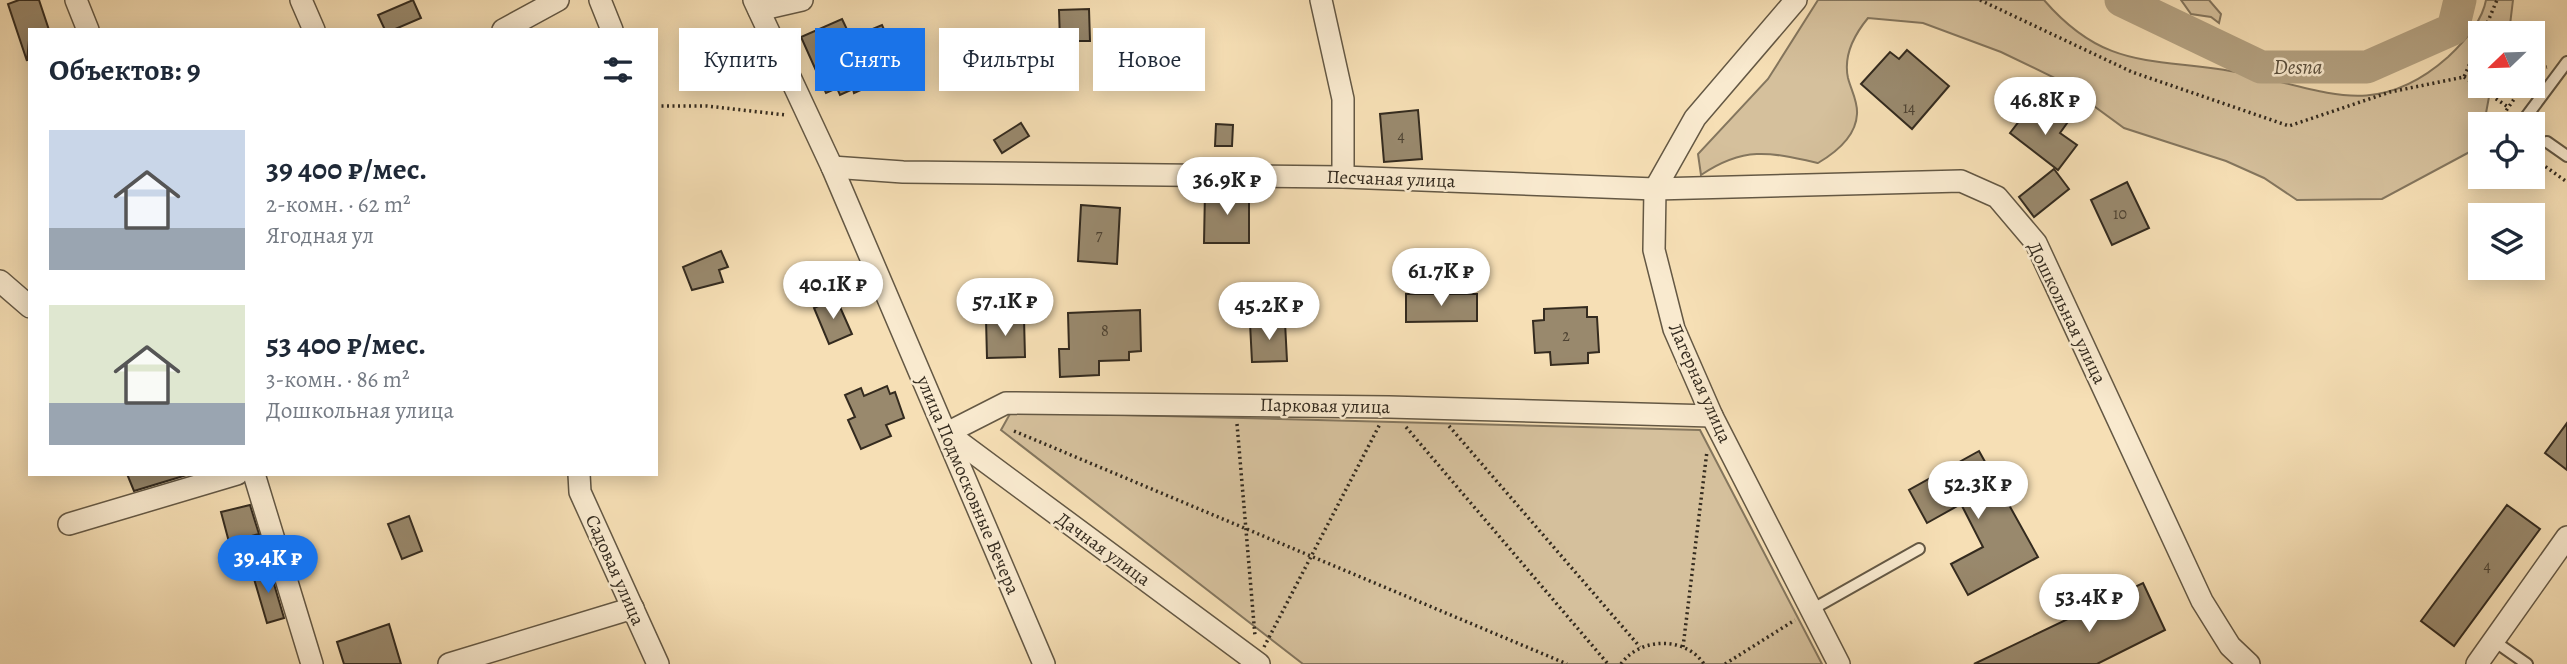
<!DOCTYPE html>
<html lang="ru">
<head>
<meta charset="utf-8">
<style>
  body { margin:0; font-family:Alegreya,serif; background:#f2f2f3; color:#1f2937; height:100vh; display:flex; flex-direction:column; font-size:26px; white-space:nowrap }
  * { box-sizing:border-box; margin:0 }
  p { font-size:23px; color:#747a83 }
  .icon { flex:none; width:38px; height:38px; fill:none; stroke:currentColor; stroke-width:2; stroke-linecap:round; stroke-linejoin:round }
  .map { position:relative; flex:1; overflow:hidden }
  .panel { position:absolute; left:28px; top:28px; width:630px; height:448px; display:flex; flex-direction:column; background:#fff; border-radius:0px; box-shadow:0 4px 18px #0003 }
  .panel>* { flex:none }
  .hud { position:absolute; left:679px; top:28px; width:665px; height:63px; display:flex; gap:14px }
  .needle { width:46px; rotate:247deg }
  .buttons { position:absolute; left:2468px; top:21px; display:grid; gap:14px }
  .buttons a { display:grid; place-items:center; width:77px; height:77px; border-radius:0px; background:#fff; box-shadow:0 4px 18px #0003; font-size:35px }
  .price { position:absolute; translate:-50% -60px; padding:0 16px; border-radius:24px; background:#fff; color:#222; font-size:23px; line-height:46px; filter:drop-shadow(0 2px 4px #0008) }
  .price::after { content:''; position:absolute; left:50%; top:42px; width:21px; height:16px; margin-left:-10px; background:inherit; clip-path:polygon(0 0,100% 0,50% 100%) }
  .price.selected { background:#1a73e8; color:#fff }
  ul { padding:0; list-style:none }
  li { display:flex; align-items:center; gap:21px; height:175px; padding:0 21px }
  li span { display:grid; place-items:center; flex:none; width:196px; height:140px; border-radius:0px; color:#555 }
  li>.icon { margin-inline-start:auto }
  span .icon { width:84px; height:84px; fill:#fffc; stroke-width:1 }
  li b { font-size:30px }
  h2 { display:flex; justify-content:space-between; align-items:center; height:84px; padding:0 21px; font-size:30px }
  .chip { padding:0 24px; border-radius:0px; background:#fff; box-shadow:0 4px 18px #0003; font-size:24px; line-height:63px }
  .chip.selected { background:#1a73e8; color:#fff }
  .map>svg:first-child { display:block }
  .green { fill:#d5c09c; stroke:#84765e; stroke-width:2 }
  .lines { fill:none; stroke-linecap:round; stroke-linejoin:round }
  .river { stroke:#b4a282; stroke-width:33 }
  .building { fill:#99896d; stroke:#342b1f; stroke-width:2 }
  .lane-casing { stroke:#645844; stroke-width:14 }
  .street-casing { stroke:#645844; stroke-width:24 }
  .path { stroke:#342b1f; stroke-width:3.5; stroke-dasharray:2 3.5; stroke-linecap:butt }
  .lane { stroke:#f9eacf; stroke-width:10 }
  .street { stroke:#f9eacf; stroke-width:21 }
  .labels { text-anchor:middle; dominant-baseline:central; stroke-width:5; stroke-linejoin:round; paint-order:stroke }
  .number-label { font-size:16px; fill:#4d4232 }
  .street-label { font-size:19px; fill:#342b1f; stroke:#f9eacf }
  .water-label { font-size:21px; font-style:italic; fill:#5a4f3d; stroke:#f9eacf }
</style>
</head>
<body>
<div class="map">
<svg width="2567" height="664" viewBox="0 0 2567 664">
  <rect width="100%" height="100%" fill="#f6dfb5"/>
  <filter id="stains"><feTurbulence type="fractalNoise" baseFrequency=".00286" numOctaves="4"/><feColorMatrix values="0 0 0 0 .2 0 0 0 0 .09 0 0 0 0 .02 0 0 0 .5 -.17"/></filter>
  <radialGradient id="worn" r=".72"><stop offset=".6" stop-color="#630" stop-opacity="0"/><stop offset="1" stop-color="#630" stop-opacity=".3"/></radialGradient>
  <g class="green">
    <path d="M 1818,0 L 2044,0 C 2108,74 2157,56 2242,73 C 2323,89 2375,122 2448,57 C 2464,42 2482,22 2486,0 L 2513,0 L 2509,33 L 2480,33 L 2480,86 L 2491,86 L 2484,124 L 2480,124 L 2477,148 L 2382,199 L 2297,200 L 2264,178 L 2226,161 L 2124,128 L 2057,79 L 2001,52 L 1923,23 L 1868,18 C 1854,35 1843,55 1848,78 C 1851,90 1858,101 1857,114 C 1856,136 1835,153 1818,163 C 1769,152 1744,146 1701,175 L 1698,154 L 1768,79 Z"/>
    <path d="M 2181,0 L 2209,0 L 2221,14 L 2219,23 L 2211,17 L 2191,14 Z"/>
    <path d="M 1011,412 L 1700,430 L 1822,664 L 1303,664 L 1001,430 Z"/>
  </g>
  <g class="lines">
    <path class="river" d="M 2121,0 L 2261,67 L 2367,67 L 2453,29 L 2460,0"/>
  </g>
  <g class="building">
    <path d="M 19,0 L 39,0 L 49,30 L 30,30 L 27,61 L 8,4 Z"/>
    <path d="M 413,0 L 421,18 L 393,30 L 385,30 L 378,15 Z"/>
    <path d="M 1089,9 L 1090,41 L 1060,41 L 1059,10 Z"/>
    <path d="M 842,19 L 851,38 L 882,25 L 903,71 L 854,93 L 853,89 L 840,95 L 837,88 L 826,93 L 801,37 Z"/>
    <path d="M 1907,50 L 1949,86 L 1912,129 L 1861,84 L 1890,52 L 1899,59 Z"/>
    <path d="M 2030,107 L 2049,121 L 2057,110 L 2070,119 L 2060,133 L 2077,145 L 2058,170 L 2010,133 Z"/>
    <path d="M 1418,110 L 1422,159 L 1384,162 L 1380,114 Z"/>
    <path d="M 1021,123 L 1029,136 L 1002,153 L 994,140 Z"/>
    <path d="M 1216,124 L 1233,125 L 1232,146 L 1215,146 Z"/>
    <path d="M 2054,169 L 2069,189 L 2034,217 L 2019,197 Z"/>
    <path d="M 2127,182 L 2149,228 L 2112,245 L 2091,200 Z"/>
    <path d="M 1205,191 L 1249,191 L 1249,243 L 1204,243 Z"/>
    <path d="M 1081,205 L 1120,208 L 1117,264 L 1078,261 Z"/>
    <path d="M 721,251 L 728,267 L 719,270 L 723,282 L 692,290 L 683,267 Z"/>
    <path d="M 1406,294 L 1477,294 L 1477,321 L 1406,322 Z"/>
    <path d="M 836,298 L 852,334 L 829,344 L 814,308 Z"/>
    <path d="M 1587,307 L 1587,317 L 1597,317 L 1599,352 L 1588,353 L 1588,363 L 1551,365 L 1550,352 L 1535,353 L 1533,321 L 1544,320 L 1544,309 Z"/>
    <path d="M 1140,310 L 1141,351 L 1129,352 L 1129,360 L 1099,361 L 1099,375 L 1060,377 L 1059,349 L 1069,349 L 1068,313 Z"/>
    <path d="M 1024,318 L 1025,357 L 987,358 L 986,319 Z"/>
    <path d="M 1285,322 L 1287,361 L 1252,362 L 1250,323 Z"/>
    <path d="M 887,386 L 890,394 L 895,392 L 904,418 L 886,425 L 891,436 L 861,449 L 848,420 L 855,417 L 845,395 L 861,388 L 864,396 Z"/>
    <path d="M 2567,423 L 2567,470 L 2545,453 Z"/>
    <path d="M 1979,451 L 2038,557 L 1968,595 L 1951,564 L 1983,547 L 1961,504 L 1927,523 L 1909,490 Z"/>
    <path d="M 127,474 L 190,474 L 134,491 Z"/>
    <path d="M 250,505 L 259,534 L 229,542 L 221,512 Z"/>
    <path d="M 2507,505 L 2540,529 L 2454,646 L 2421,621 Z"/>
    <path d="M 409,516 L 422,551 L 402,559 L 388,524 Z"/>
    <path d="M 269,567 L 284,618 L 267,623 L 252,572 Z"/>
    <path d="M 2143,583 L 2165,630 L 2097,664 L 1974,664 Z"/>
    <path d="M 389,624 L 401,664 L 344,664 L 337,642 Z"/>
  </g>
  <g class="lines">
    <g class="lane-casing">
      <g id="lane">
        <path d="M 2523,121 L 2567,62"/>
        <path d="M 2547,142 L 2567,156"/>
        <path d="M 1811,610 L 1919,549"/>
        <path d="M 2494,641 L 2527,664"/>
      </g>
    </g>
    <g class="street-casing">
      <g id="street">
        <path d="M 76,0 L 88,30"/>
        <path d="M 301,0 L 314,30"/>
        <path d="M 600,0 L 612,30"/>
        <path d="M 754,0 L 832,167 L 1044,664"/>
        <path d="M 1321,0 L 1343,99 L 1343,177"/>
        <path d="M 1796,0 L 1695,118 L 1655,189 L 1654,250 L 1674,329 L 1712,416 L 1839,664"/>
        <path d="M 759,10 L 802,0"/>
        <path d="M 503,30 L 558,0"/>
        <path d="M 832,167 L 903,172 L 1343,177 L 1655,189 L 1961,181 L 1997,197 L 2036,243 L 2202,601 L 2230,646 L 2249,664"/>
        <path d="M 0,281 L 30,307"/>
        <path d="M 254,474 L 312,664"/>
        <path d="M 579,474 L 580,492 L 658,664"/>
        <path d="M 69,524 L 237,474"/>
        <path d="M 449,664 L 633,608"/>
        <path d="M 1259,664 L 947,433 L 1006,403 L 1389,407 L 1712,416"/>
        <path d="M 2477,664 L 2567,537"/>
      </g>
    </g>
    <g class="path">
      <path d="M 1980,0 L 2132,72 L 2289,126 L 2390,92 L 2464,77 L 2480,40"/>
      <path d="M 2483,33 L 2497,0"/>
      <path d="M 2532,73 L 2535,69 L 2547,67"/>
      <path d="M 2464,77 L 2508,107"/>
      <path d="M 656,106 L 707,106 L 786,115"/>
      <path d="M 2497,124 L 2523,86"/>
      <path d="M 2532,157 L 2567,182"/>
      <path d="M 1237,424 L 1255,636"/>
      <path d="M 1449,426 L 1640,647"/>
      <path d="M 1406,427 L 1608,664"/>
      <path d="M 1014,431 L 1567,664"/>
      <path d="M 1264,647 L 1380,424"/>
      <path d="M 1683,647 L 1707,451"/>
      <path d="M 1621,664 C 1640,637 1685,636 1704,664"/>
      <path d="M 1725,664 L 1795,620"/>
    </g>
    <use href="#lane" class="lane"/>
    <use href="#street" class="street"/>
  </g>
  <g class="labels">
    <g class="number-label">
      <text x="1909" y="108">14</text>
      <text x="1401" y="136">4</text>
      <text x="2120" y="214">10</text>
      <text x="1099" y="235">7</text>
      <text x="1105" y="331">8</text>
      <text x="1566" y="336">2</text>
      <text x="2487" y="566">4</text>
    </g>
    <g class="street-label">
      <text transform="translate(1391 179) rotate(2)">Песчаная улица</text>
      <text transform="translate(2067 313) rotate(64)">Дошкольная улица</text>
      <text transform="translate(1700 383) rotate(66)">Лагерная улица</text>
      <text transform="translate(1325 406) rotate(1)">Парковая улица</text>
      <text transform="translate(968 485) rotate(67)">улица Подмосковные Вечера</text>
      <text transform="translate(1103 549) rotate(36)">Дачная улица</text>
      <text transform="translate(615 570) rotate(66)">Садовая улица</text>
    </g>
    <g class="water-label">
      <text x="2298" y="67">Desna</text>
    </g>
  </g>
  <rect width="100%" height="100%" filter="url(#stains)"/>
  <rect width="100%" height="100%" fill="url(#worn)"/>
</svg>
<div class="buttons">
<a><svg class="needle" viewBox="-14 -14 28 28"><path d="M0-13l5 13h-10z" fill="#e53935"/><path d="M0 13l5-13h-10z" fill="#747a83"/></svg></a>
<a><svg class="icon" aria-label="locate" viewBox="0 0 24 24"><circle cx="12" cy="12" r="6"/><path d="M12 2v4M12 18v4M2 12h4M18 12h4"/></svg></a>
<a><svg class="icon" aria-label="layers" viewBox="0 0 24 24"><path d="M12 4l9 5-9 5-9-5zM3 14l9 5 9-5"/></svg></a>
</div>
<b class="price" style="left:2045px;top:137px">46.8K ₽</b>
<b class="price" style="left:1227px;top:217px">36.9K ₽</b>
<b class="price" style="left:1441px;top:308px">61.7K ₽</b>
<b class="price" style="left:833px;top:321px">40.1K ₽</b>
<b class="price" style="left:1005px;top:338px">57.1K ₽</b>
<b class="price" style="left:1269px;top:342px">45.2K ₽</b>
<b class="price" style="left:1978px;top:521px">52.3K ₽</b>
<b class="price selected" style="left:268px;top:595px">39.4K ₽</b>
<b class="price" style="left:2089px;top:634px">53.4K ₽</b>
<div class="hud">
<a class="chip">Купить</a>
<a class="chip selected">Снять</a>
<a class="chip">Фильтры</a>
<a class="chip">Новое</a>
</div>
<section class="panel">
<h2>Объектов: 9<svg class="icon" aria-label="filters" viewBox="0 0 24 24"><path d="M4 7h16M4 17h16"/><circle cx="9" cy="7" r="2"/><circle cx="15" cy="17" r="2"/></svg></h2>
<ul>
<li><span style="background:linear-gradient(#c9d6e8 70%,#9aa5b1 0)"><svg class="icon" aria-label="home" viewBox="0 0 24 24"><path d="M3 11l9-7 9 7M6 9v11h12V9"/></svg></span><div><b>39 400 ₽/мес.</b><p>2-комн. · 62 m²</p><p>Ягодная ул</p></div></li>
<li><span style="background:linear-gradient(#dfe7d0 70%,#9aa5b1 0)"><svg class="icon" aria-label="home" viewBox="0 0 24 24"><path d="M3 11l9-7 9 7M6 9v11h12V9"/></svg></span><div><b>53 400 ₽/мес.</b><p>3-комн. · 86 m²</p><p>Дошкольная улица</p></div></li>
</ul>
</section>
</div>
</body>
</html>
